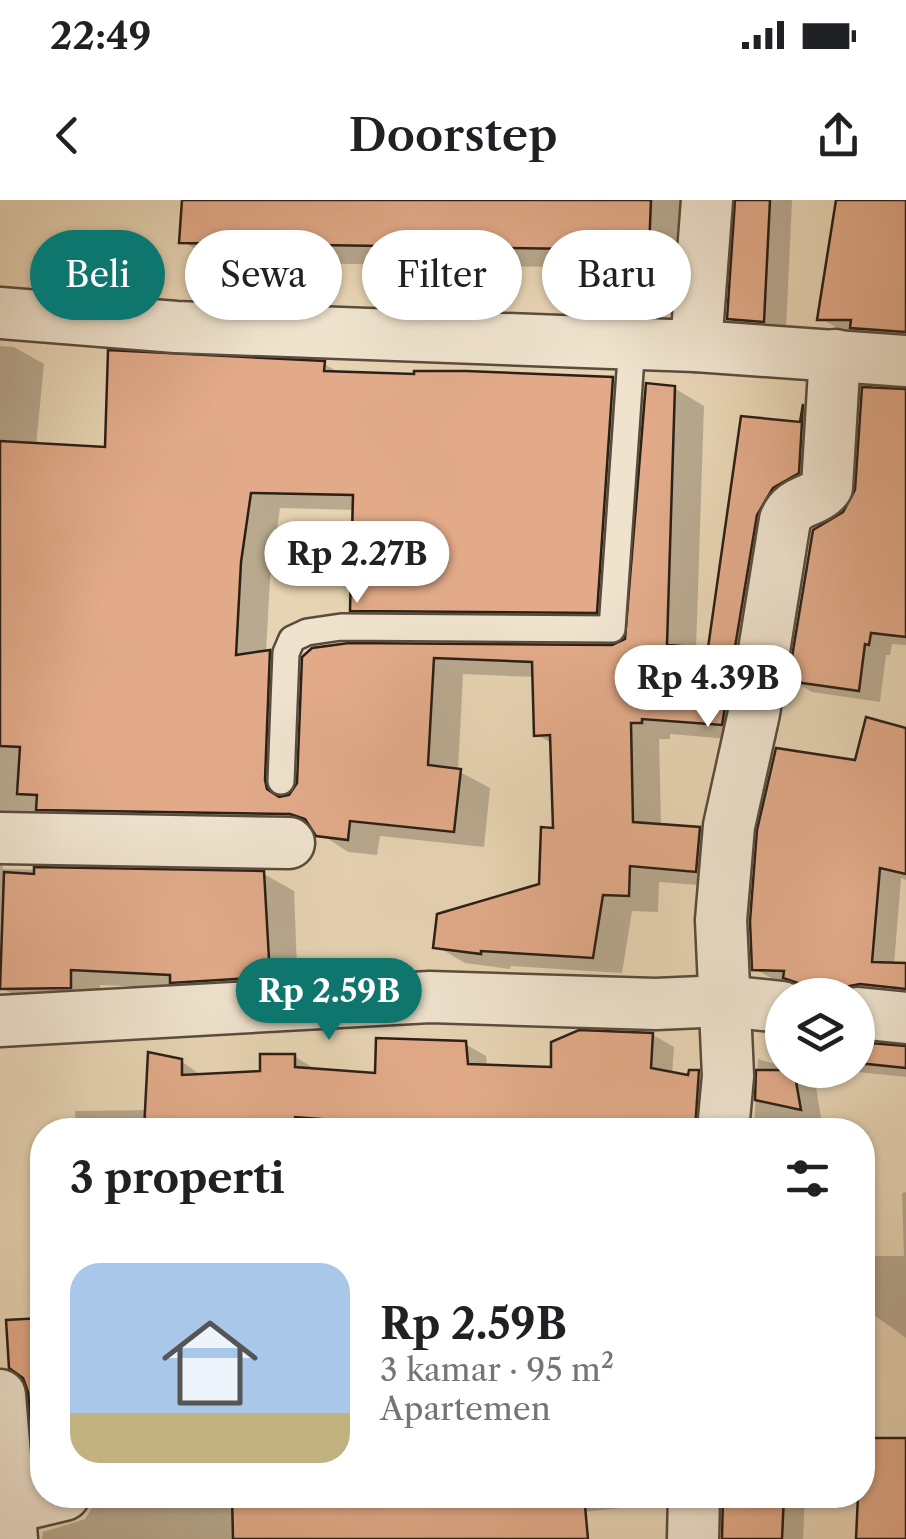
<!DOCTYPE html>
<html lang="id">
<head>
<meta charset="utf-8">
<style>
  body { margin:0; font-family:"Libre Caslon Text",serif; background:#f6f6f6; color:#202124; height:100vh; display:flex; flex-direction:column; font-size:38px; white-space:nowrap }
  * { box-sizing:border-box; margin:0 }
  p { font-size:32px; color:#757577 }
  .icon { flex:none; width:55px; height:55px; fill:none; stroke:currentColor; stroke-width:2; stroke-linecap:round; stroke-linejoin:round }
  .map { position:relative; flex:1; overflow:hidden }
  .sheet { position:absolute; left:30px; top:918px; width:845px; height:390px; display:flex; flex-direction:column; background:#fff; border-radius:40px; box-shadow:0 2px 8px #0004 }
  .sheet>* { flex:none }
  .guide { position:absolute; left:30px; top:30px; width:848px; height:90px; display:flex; gap:20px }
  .fabs { position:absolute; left:765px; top:778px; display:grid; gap:20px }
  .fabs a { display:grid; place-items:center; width:110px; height:110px; border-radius:50%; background:#fff; box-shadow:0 2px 8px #0004; font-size:50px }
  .price { position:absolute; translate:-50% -85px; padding:0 22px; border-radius:35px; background:#fff; color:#222; font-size:32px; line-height:65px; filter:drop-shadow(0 2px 5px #0008) }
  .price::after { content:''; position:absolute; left:50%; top:60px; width:30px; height:22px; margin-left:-15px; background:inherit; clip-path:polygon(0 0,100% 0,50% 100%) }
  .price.active { background:#0f766e; color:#fff }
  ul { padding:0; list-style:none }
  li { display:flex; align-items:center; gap:30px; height:250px; padding:0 40px }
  li span { display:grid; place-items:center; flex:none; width:280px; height:200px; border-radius:30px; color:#555 }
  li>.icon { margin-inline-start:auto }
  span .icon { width:120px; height:120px; fill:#fffc; stroke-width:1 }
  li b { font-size:42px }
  h2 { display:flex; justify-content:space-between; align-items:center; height:120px; padding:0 40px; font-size:42px }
  .chip { padding:0 35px; border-radius:45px; background:#fff; box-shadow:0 2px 8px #0004; font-size:35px; line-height:90px }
  .chip.active { background:#0f766e; color:#fff }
  .status { display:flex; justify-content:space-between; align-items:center; height:70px; padding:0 50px; background:#fff; direction:ltr }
  .status svg { height:28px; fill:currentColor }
  header { display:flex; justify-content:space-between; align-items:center; height:130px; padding:0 40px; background:#fff; font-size:45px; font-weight:600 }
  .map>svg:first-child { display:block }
  .shadow { fill:#0003; fill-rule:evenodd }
  .building { fill:#e2aa89; stroke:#2b1f16; stroke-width:2.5 }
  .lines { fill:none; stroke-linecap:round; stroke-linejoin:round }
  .service-casing { stroke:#5a4c3d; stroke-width:30 }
  .minor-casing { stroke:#5a4c3d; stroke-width:55 }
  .service { stroke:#efe3ce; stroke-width:25 }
  .minor { stroke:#efe3ce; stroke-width:50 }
</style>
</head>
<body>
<div class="status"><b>22:49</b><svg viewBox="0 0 49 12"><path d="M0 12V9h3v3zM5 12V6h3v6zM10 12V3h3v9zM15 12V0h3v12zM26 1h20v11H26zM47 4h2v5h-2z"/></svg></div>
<header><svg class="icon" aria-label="back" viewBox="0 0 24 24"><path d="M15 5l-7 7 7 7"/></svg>Doorstep<svg class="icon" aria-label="share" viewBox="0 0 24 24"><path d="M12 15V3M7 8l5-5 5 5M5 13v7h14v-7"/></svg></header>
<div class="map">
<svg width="906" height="1339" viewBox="0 0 906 1339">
  <rect width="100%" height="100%" fill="#e7d4b3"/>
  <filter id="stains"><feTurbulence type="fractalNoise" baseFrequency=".002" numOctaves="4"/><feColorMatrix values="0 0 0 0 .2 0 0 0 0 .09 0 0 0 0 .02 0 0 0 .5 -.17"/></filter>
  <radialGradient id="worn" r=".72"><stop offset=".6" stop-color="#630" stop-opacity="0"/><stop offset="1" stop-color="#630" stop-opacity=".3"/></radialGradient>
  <g class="shadow">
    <path d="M 184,0 L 686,0 L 684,69 L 217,62 L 182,41 Z"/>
    <path d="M 738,0 L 792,0 L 786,130 L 751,130 L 729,118 Z"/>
    <path d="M 839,0 L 906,0 L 906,141 L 873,139 L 859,130 L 841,130 L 820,118 Z"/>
    <path d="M 0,146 L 14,147 L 44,164 L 36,246 L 108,250 L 324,164 L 342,174 L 613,180 L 647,199 L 674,188 L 704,206 L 696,450 L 711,451 L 743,219 L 802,225 L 805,208 L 832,224 L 803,304 L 751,541 L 670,534 L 670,539 L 659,539 L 661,627 L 699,630 L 729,647 L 725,687 L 659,682 L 658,712 L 632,711 L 622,773 L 511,766 L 510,769 L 465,763 L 436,746 L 542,686 L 555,630 L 553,544 L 536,534 L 535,477 L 463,474 L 458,571 L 490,588 L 484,647 L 380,636 L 377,655 L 348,652 L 315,630 L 32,625 L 0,655 L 3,669 L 264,674 L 294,691 L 298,793 L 100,785 L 100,797 L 22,799 L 0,787 ZM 280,308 L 356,310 L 353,409 L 382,426 L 628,428 L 627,440 L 612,448 L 305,458 L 300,583 L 294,592 L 299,470 L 266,453 L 270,379 Z"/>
    <path d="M 906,192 L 906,445 L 892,444 L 890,455 L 886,455 L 880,502 L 812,492 L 791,480 L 845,313 Z"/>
    <path d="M 906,530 L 906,680 L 901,678 L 894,765 L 906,766 L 906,798 L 810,795 L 794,781 L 776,781 L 754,768 L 857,563 Z"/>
    <path d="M 653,835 L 674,847 L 672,874 L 698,879 L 720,891 L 716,930 L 76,930 L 75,911 L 148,910 L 181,861 L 202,876 L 262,873 L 294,856 L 315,869 L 377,876 L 465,844 L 486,856 L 487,868 L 554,870 Z"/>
    <path d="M 858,844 L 906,849 L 906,877 L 838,870 L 858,870 Z"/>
    <path d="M 758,859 L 782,866 L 782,870 L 795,870 L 815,881 L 823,930 L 754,930 Z"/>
    <path d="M 906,992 L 906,1138 L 874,1115 L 862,1115 L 862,1056 L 904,1056 L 902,993 Z"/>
    <path d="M 42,1121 L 42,1274 L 38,1271 L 31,1192 L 9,1123 Z"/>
    <path d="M 94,1295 L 690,1295 L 688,1301 L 437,1327 L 438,1339 L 42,1339 L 43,1332 L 85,1319 L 94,1305 Z"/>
    <path d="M 725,1295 L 805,1295 L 803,1339 L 724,1339 Z"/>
  </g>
  <g class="building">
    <path d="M 182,0 L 651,0 L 649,50 L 179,43 Z"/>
    <path d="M 735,0 L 770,0 L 764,122 L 727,119 Z"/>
    <path d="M 836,0 L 906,0 L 906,132 L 850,128 L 851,120 L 817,120 Z"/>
    <path d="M 108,150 L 325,161 L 324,171 L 414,174 L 414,171 L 466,171 L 613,177 L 597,413 L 350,411 L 353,295 L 251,293 L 241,362 L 236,455 L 270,450 L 265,580 L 267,589 L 279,597 L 289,595 L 297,583 L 302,457 L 312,448 L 349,443 L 612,445 L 625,439 L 646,183 L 675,186 L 667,445 L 708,448 L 741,216 L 800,222 L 803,204 L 799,273 L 773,288 L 757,315 L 722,525 L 642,519 L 642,523 L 631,523 L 633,622 L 700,627 L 696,672 L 630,666 L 629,696 L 603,695 L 593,758 L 481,751 L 481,754 L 433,748 L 437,714 L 539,684 L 541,627 L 553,628 L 550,535 L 534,536 L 532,462 L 434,458 L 428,565 L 461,569 L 454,632 L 350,621 L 348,640 L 316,636 L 305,619 L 290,614 L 36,610 L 37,595 L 17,594 L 20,547 L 0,546 L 0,241 L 105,247 Z"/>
    <path d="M 862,187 L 906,189 L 906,437 L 871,433 L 869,445 L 865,444 L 859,491 L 788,481 L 813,330 L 843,312 L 855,290 Z"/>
    <path d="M 866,517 L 906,528 L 906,674 L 880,668 L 872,762 L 906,763 L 906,789 L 860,784 L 845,787 L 836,795 L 808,795 L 798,783 L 783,778 L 784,771 L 752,770 L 750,721 L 757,630 L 776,548 L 855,560 Z"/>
    <path d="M 34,667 L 264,671 L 270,777 L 170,783 L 170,775 L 71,770 L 71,788 L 0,789 L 4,672 L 34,674 Z"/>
    <path d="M 579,830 L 653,833 L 651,868 L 688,875 L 689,870 L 699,870 L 695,930 L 373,930 L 373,923 L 295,917 L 295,930 L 144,930 L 148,852 L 182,859 L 182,875 L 260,871 L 260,854 L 295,854 L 295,867 L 375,873 L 376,838 L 466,841 L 468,864 L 551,867 L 551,842 Z"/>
    <path d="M 858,842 L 906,846 L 906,868 L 858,863 Z"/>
    <path d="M 756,870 L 794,870 L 801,910 L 755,900 Z"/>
    <path d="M 42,1118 L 42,1245 L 33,1245 L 28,1192 L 23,1178 L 9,1168 L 6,1120 Z"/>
    <path d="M 862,1238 L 906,1238 L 906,1339 L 856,1339 L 858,1295 L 862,1295 Z"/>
    <path d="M 232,1295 L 584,1295 L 588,1339 L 233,1339 Z"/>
    <path d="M 723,1295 L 784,1295 L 782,1339 L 722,1339 Z"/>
  </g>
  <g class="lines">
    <g class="service-casing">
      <path id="service" d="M 281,581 L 286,453 L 292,439 L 307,432 L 341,427 L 612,429 L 632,143"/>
    </g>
    <g class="minor-casing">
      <g id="minor">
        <path d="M 0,113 L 176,127 L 696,146 L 906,161"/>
        <path d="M 696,146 L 707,0"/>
        <path d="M 0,638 L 289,643"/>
        <path d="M 858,813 L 906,818"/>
        <path d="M 0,821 L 430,797 L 656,804 L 724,801 L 782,807"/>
        <path d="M 723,930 L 728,876 L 721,720 L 729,626 L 754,513 L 785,320 C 794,298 816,303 827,287 L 835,155"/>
        <path d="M 0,1195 L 12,1339"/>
        <path d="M 9,1308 L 64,1295"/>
        <path d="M 693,1339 L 694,1295"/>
      </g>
    </g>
    <use href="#service" class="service"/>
    <use href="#minor" class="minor"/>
  </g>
  <rect width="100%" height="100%" filter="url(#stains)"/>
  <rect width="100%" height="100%" fill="url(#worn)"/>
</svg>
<div class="fabs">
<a><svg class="icon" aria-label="layers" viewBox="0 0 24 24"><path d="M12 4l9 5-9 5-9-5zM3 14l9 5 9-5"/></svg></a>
</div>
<b class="price" style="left:357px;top:406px">Rp 2.27B</b>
<b class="price" style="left:708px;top:530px">Rp 4.39B</b>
<b class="price active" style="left:329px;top:843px">Rp 2.59B</b>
<div class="guide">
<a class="chip active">Beli</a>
<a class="chip">Sewa</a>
<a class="chip">Filter</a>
<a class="chip">Baru</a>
</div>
<section class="sheet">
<h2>3 properti<svg class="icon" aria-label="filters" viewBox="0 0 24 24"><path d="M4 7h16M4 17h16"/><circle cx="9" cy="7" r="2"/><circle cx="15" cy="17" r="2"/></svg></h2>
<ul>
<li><span style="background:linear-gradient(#a9c7e8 75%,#c2b280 0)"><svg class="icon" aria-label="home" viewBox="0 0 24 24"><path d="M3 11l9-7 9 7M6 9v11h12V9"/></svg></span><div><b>Rp 2.59B</b><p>3 kamar · 95 m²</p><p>Apartemen</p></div></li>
</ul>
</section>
</div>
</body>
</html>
